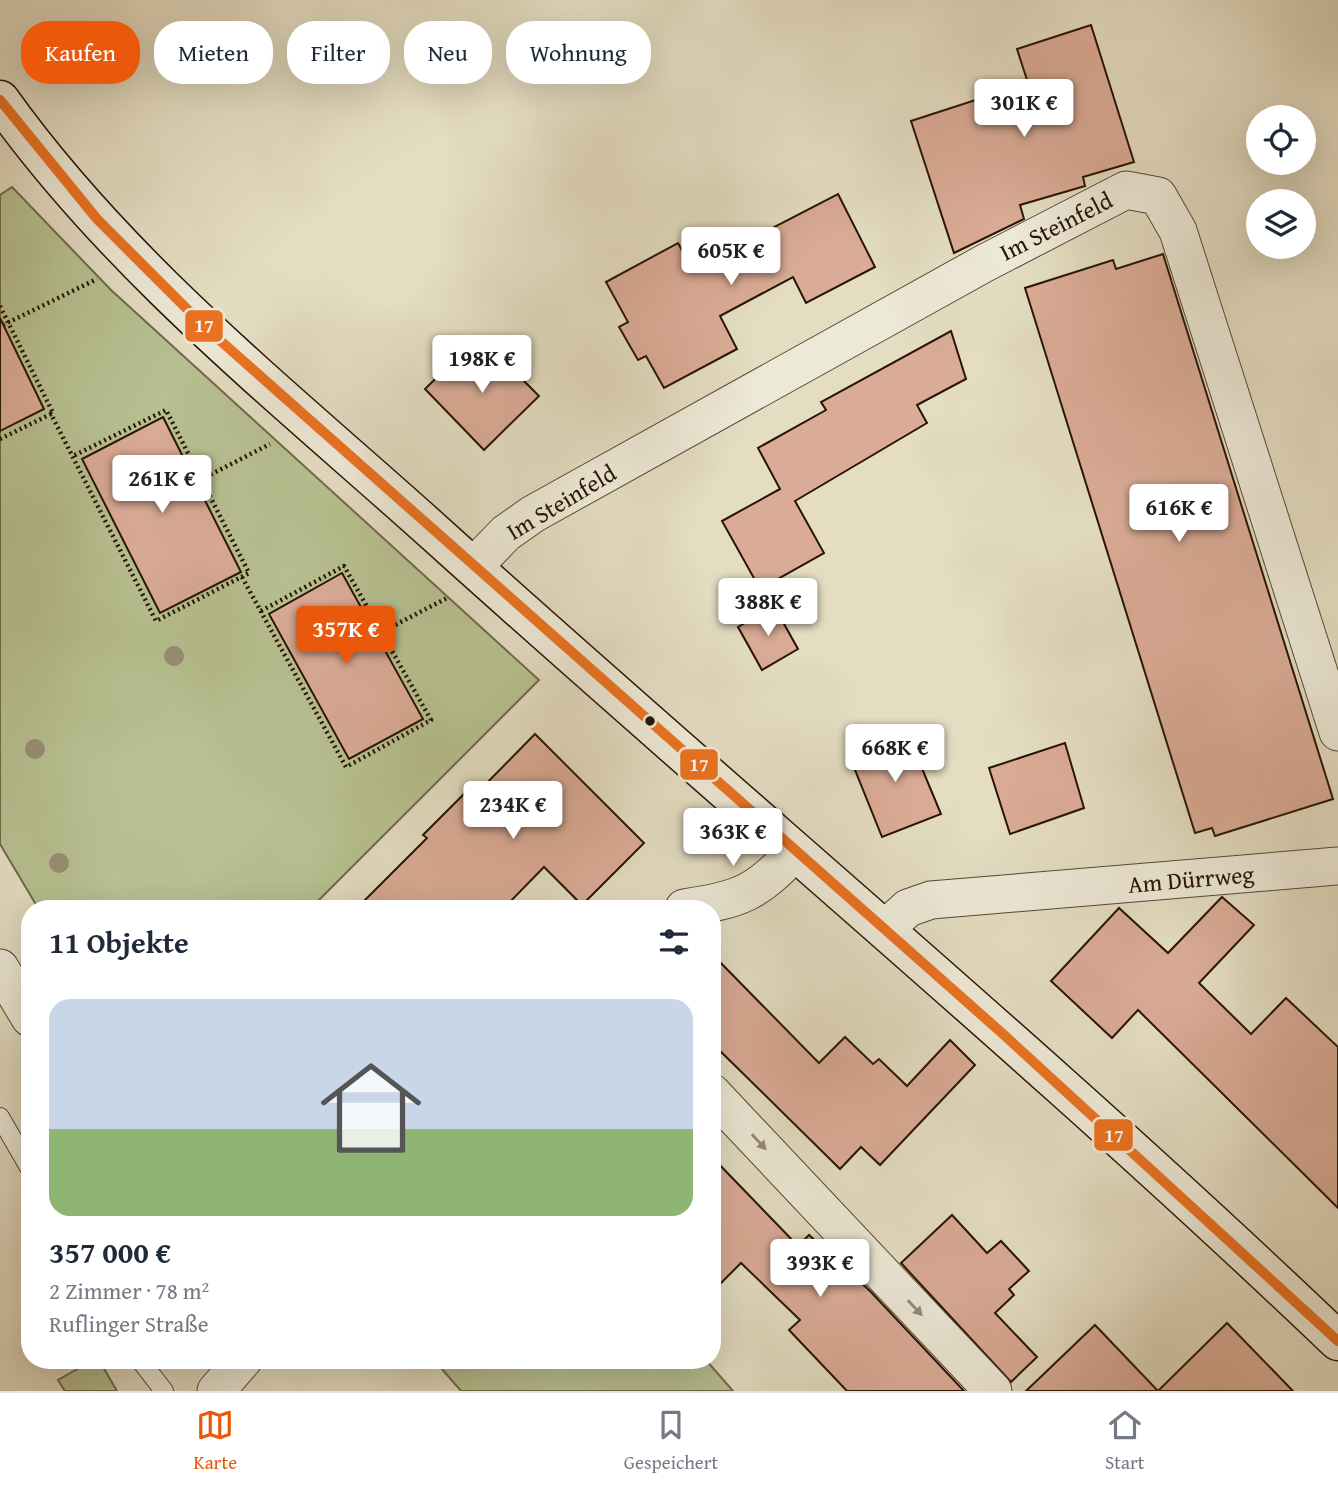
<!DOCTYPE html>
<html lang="de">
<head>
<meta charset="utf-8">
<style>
  body { margin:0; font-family:"Gentium Book Plus",serif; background:#f6f6f7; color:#1f2937; height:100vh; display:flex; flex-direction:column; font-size:26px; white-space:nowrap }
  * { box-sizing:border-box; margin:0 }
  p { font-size:23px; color:#747a83 }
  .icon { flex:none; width:38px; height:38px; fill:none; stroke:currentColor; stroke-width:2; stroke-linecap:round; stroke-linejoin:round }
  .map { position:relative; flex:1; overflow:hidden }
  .panel { position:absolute; left:21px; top:900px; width:700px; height:469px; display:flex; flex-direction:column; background:#fff; border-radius:28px; box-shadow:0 7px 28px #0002 }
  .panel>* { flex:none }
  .top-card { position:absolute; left:21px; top:21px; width:700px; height:63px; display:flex; gap:14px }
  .controls { position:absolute; left:1246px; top:105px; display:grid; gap:14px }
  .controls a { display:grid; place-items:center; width:70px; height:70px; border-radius:50%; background:#fff; box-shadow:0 7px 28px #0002; font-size:35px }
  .price { position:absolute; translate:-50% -60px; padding:0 16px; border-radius:7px; background:#fff; color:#222; font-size:23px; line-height:46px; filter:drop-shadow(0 2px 4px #0008) }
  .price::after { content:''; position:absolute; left:50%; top:42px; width:21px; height:16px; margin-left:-10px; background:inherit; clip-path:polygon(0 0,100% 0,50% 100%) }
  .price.current { background:#ea580c; color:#fff }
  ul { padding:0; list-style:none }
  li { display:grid; align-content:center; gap:14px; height:371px; padding:0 28px }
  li+li { border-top:2px solid #e0e1e3 }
  li span { display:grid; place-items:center; height:217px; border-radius:21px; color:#555 }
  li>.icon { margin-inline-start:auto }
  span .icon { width:126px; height:126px; fill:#fffc; stroke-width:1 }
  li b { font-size:30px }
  h2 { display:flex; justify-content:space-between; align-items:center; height:84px; padding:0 28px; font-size:30px }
  .pill { padding:0 24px; border-radius:28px; background:#fff; box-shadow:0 7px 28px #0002; font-size:24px; line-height:63px }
  .pill.current { background:#ea580c; color:#fff }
  .tab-bar { display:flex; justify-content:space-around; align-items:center; height:98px; border-top:2px solid #e0e1e3; background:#fff; font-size:19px; color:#747a83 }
  .tab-bar a { display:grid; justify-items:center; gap:4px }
  .tab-bar .current { color:#ea580c }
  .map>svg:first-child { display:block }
  .green { fill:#b7c091; stroke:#706a4a; stroke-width:2 }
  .building { fill:#daab96; stroke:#281304; stroke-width:2 }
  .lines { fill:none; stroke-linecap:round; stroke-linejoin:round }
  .lane-casing { stroke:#574634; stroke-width:20 }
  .street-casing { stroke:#574634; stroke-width:39 }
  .secondary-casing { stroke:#281304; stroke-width:41 }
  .path { stroke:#281304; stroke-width:4.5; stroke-dasharray:2 3.5; stroke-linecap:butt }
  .lane { stroke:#ede9d7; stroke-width:18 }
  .street { stroke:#ede9d7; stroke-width:37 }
  .secondary { stroke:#ede9d7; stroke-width:38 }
  .bus-1-casing { stroke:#ede9d7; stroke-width:16 }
  .bus-1 { stroke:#ea7221; stroke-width:10 }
  .tree { fill:#988f74 }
  .oneway { fill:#948978 }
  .bus-dot { fill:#281304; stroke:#ede9d7; stroke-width:2.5 }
  .labels { text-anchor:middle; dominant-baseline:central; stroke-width:5; stroke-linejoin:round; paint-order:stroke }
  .street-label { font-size:24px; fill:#281304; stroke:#ede9d7 }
  .line-badge { stroke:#ede9d7; stroke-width:2.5 }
  .badge-label { font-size:19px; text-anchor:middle; font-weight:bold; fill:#fff }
</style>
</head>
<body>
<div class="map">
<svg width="1338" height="1391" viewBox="0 0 1338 1391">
  <rect width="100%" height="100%" fill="#e4ddc2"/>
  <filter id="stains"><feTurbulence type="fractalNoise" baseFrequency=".00286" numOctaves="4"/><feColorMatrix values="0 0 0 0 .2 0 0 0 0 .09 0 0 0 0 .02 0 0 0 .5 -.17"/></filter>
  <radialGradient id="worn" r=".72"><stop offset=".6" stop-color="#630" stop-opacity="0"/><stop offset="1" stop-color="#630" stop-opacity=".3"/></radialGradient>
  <g class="green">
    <path d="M 12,187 L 111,290 L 539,680 L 311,908 L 38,908 L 0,844 L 0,195 Z"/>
    <path d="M 93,1360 L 99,1360 L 117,1391 L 65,1391 L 58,1380 Z"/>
    <path d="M 434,1360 L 706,1360 L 733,1391 L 461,1391 Z"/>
  </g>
  <g class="building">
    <path d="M 1091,25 L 1134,162 L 1083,177 L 1085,186 L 1020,205 L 1024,219 L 954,253 L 911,121 L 1028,83 L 1017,49 Z"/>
    <path d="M 838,194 L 875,267 L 806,303 L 793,277 L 720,316 L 737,349 L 664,388 L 646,356 L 638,360 L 619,327 L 628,322 L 606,282 L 678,243 L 690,265 L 717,250 L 720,255 Z"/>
    <path d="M 1163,254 L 1333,799 L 1215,836 L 1212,828 L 1195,833 L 1025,288 L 1113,260 L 1116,269 Z"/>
    <path d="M 0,318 L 44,409 L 0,431 Z"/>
    <path d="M 951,331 L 966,379 L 917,405 L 927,423 L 795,501 L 824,553 L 760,589 L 722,521 L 780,489 L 758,448 L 826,410 L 821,402 Z"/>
    <path d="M 473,342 L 493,363 L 499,356 L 539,396 L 484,450 L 425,389 Z"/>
    <path d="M 163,417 L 241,572 L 160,613 L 82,459 Z"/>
    <path d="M 342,573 L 423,719 L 349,759 L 269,614 Z"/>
    <path d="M 774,606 L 798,649 L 762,670 L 738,627 Z"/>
    <path d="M 906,730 L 941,814 L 882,837 L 849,755 Z"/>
    <path d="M 535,734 L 644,843 L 582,905 L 544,867 L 504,908 L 357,908 L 427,838 L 423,835 L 469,789 L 475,795 Z"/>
    <path d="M 1065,743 L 1084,808 L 1010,834 L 989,768 Z"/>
    <path d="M 1222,897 L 1254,925 L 1199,983 L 1251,1034 L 1286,998 L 1338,1047 L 1338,1208 L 1138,1010 L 1112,1038 L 1051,981 L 1119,908 L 1168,953 Z"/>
    <path d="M 712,954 L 819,1063 L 845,1037 L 873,1064 L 879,1059 L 907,1086 L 950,1040 L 975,1065 L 880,1165 L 861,1147 L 840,1169 L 712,1043 Z"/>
    <path d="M 712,1157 L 798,1246 L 809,1235 L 870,1291 L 964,1391 L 847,1391 L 789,1330 L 800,1320 L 741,1263 L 712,1292 Z"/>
    <path d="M 952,1215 L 987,1253 L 1001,1241 L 1029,1271 L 1009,1289 L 1014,1295 L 995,1313 L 1037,1357 L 1011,1382 L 901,1263 Z"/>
    <path d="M 1227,1323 L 1293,1391 L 1026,1391 L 1095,1325 L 1158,1391 Z"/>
  </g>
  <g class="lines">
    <g class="lane-casing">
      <g id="lane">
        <path d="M 0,1117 L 30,1169"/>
        <path d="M 140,1360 L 164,1391"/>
      </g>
    </g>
    <g class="street-casing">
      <g id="street">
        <path d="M 473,567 L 506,533 L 533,514 L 983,264 L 1126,190 L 1158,196 L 1178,231 L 1338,732"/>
        <path d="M 684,908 C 740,899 757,894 795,851"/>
        <path d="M 885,929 L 908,908 L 931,900 L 1338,866"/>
        <path d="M 0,968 L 30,1018"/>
        <path d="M 712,1093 L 993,1391"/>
        <path d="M 216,1391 L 243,1360"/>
      </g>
    </g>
    <g class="secondary-casing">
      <path id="secondary" d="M 0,100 C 119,267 284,397 435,533 C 735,804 1046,1062 1338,1341"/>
    </g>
    <g class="path">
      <path d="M 0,306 L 53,413 L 51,414"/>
      <path d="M 3,325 L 97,279"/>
      <path d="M 0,439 L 51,414 L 156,621 L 249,573 L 166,410 L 73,456"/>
      <path d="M 196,482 L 270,444"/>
      <path d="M 242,577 L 346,767 L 431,720 L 344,566 L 261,611"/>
      <path d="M 376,635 L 447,598"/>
    </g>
    <use href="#lane" class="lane"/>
    <use href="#street" class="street"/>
    <use href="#secondary" class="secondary"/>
    <g class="bus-1-casing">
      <path id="bus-1" d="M 0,100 L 97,219 L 206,328 L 1003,1034 L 1338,1341"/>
    </g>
    <use href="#bus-1" class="bus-1"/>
  </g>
  <g class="tree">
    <circle cx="174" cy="656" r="10"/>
    <circle cx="35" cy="749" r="10"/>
    <circle cx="59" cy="863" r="10"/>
  </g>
  <defs><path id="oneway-solid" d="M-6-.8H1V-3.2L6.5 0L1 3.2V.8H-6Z" transform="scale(1.75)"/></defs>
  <g class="oneway">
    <use href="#oneway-solid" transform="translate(759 1142) rotate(47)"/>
    <use href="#oneway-solid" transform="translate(915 1308) rotate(47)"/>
  </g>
  <circle class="bus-dot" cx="650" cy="721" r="6"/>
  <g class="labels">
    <g class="street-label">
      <text transform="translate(1056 226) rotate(-27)">Im Steinfeld</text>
      <text transform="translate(561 502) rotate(-31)">Im Steinfeld</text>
      <text transform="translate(1191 879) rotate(-5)">Am Dürrweg</text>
    </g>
  </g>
  <g class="line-badge">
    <rect x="184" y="309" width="40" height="34" rx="7" fill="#ea7221"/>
    <rect x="679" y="748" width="40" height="33" rx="7" fill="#ea7221"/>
    <rect x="1093" y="1118" width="41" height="34" rx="7" fill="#ea7221"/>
  </g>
  <g class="badge-label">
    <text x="204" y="332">17</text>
    <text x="699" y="771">17</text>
    <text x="1114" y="1142">17</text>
  </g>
  <rect width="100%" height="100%" filter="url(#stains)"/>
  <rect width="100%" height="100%" fill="url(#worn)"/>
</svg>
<div class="controls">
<a><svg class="icon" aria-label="locate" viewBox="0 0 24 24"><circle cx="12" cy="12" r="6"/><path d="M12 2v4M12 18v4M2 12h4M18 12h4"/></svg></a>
<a><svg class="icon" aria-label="layers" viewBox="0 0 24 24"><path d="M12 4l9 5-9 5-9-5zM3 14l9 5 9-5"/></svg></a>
</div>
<b class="price" style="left:1024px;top:139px">301K €</b>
<b class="price" style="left:731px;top:287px">605K €</b>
<b class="price" style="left:482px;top:395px">198K €</b>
<b class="price" style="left:162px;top:515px">261K €</b>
<b class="price" style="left:1179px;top:544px">616K €</b>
<b class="price" style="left:768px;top:638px">388K €</b>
<b class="price current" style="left:346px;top:666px">357K €</b>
<b class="price" style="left:895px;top:784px">668K €</b>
<b class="price" style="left:513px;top:841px">234K €</b>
<b class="price" style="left:733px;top:868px">363K €</b>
<b class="price" style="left:820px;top:1299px">393K €</b>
<div class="top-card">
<a class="pill current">Kaufen</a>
<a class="pill">Mieten</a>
<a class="pill">Filter</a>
<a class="pill">Neu</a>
<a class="pill">Wohnung</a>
</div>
<section class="panel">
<h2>11 Objekte<svg class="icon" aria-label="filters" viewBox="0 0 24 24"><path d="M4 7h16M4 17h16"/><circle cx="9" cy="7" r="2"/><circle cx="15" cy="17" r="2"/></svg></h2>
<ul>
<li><span style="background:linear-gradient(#c9d6e8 60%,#8fb573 0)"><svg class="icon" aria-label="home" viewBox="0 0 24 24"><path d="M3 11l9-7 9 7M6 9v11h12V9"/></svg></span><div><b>357 000 €</b><p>2 Zimmer · 78 m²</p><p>Ruflinger Straße</p></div></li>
</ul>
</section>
</div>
<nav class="tab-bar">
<a class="current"><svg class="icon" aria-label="map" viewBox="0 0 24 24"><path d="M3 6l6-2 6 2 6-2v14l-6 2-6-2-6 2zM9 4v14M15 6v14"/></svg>Karte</a>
<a><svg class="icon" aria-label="saved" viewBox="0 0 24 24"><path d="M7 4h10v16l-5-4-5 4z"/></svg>Gespeichert</a>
<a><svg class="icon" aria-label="home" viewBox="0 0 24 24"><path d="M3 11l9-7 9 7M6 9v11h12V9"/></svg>Start</a>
</nav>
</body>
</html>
